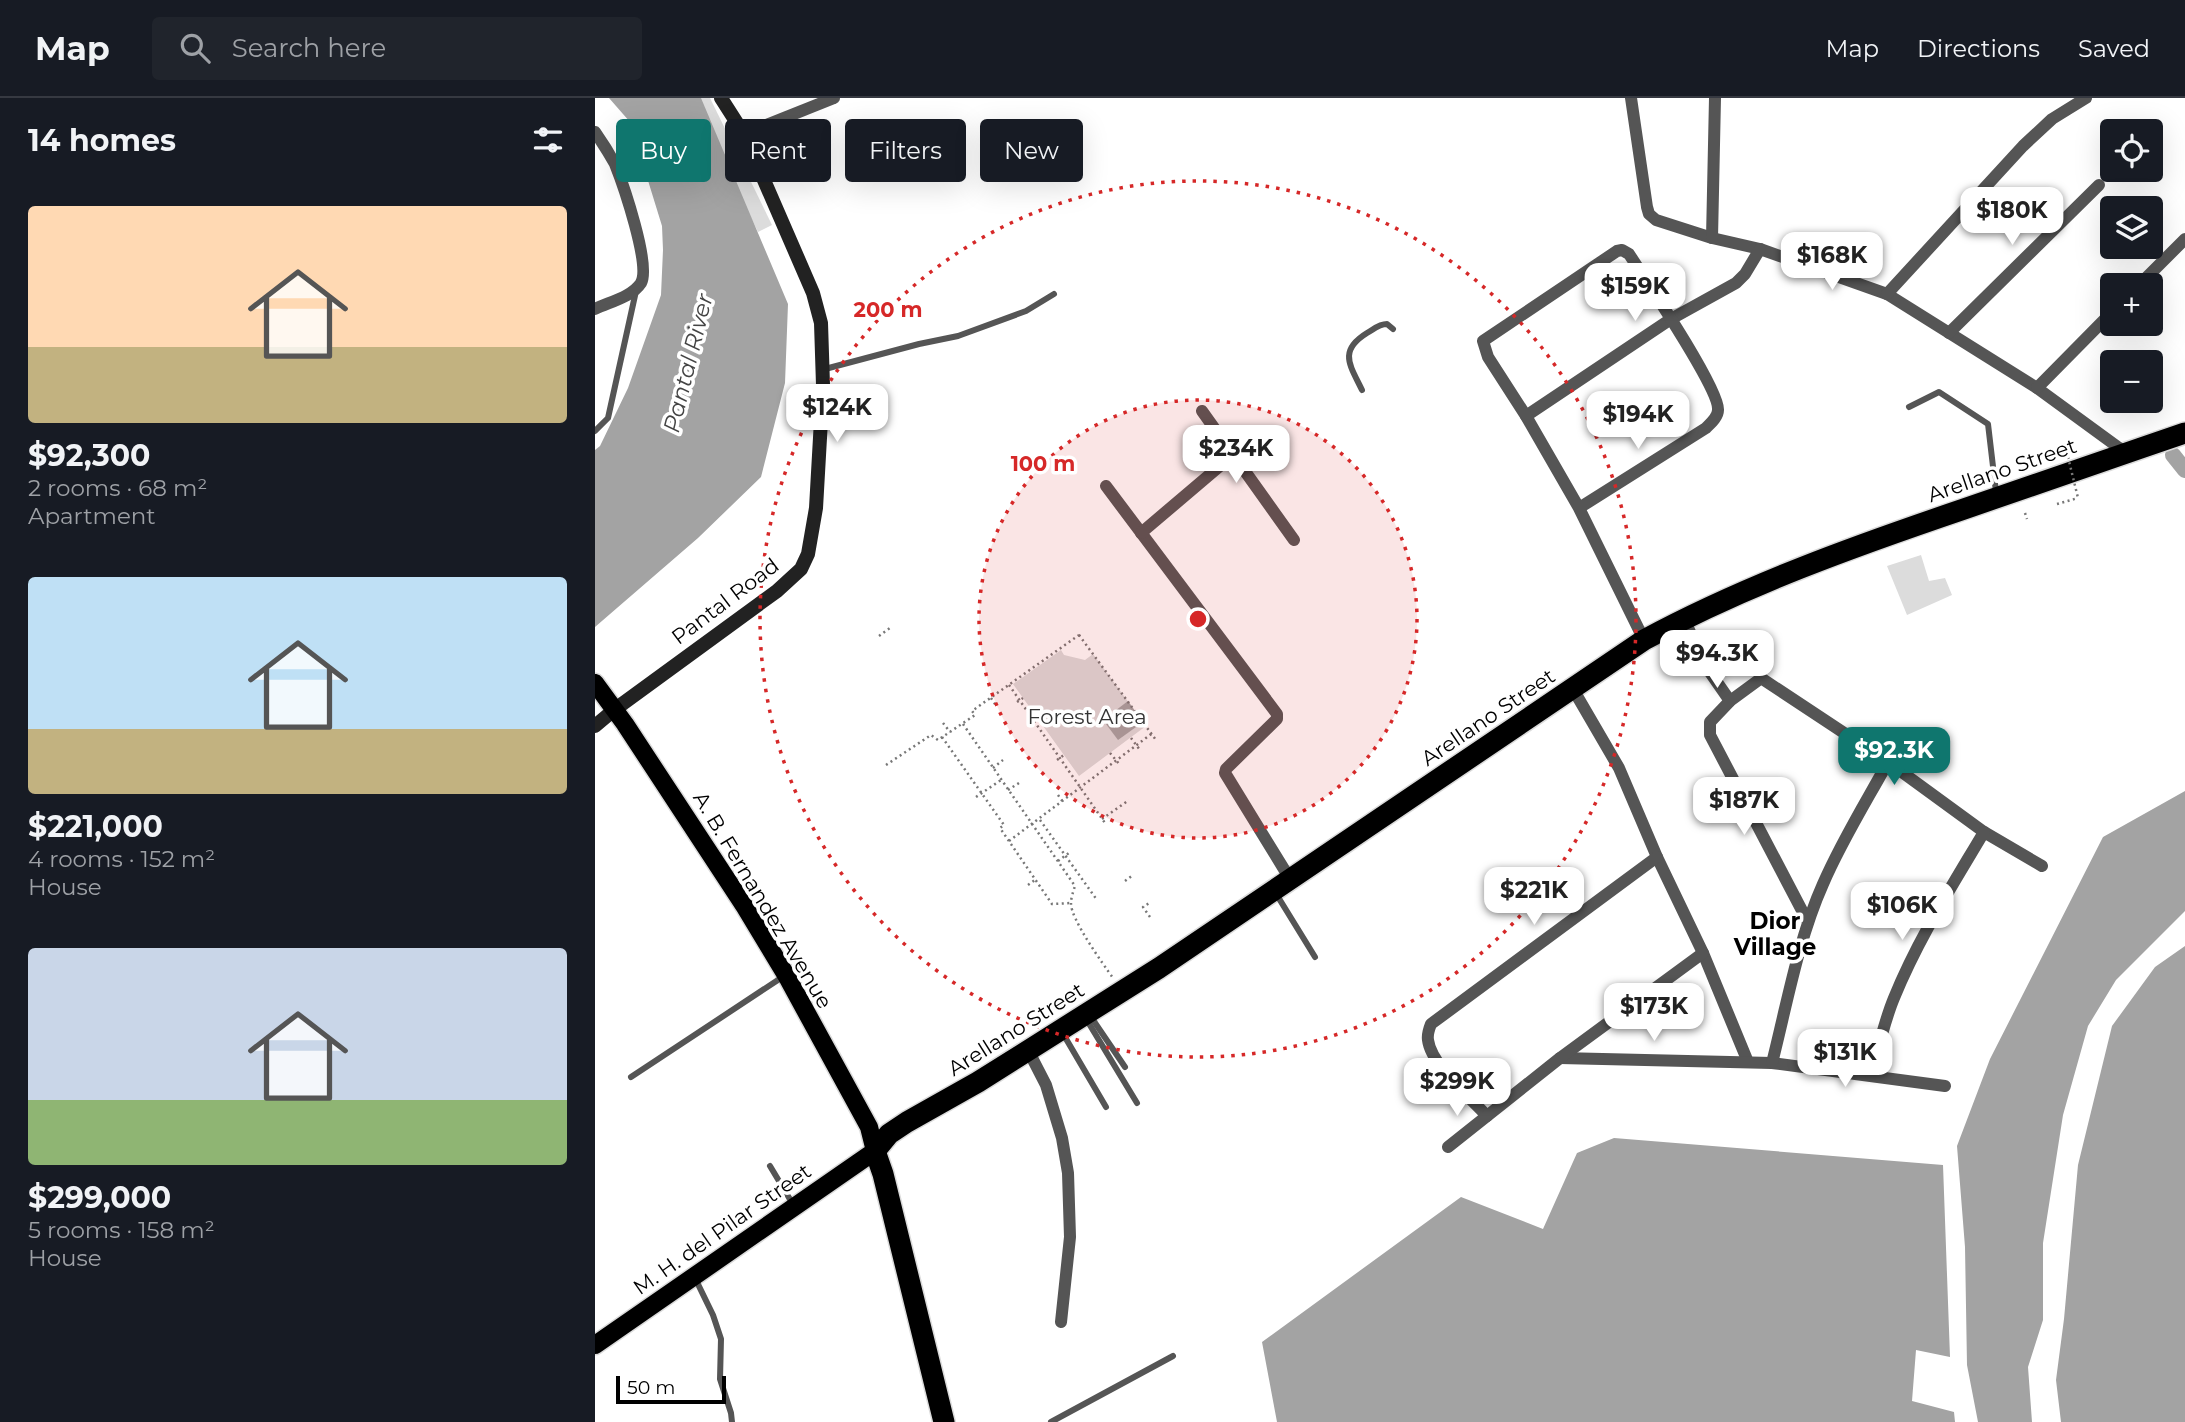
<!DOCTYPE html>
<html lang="en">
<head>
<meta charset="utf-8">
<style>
  body { margin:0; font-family:Montserrat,sans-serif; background:#20242c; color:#f1f3f6; height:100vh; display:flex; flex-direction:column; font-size:26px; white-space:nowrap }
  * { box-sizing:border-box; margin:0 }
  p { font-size:23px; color:#9ea1a6 }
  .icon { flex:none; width:38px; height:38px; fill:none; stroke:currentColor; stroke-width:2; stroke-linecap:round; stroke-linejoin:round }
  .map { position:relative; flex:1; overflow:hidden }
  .side { display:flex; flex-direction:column; background:#171b24; width:595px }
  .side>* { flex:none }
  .top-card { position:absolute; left:21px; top:21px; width:665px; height:63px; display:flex; gap:14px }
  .tools { position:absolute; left:1505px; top:21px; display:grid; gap:14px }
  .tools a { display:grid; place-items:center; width:63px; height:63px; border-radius:7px; background:#171b24; box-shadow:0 7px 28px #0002; font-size:35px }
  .scale { position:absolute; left:21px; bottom:18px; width:110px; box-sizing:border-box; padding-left:7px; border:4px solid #000; border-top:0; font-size:19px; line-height:24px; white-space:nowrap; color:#000; -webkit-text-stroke:5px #fff; paint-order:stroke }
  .price { position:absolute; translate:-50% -60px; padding:0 16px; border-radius:14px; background:#fff; color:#222; font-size:23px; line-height:46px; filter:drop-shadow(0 2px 4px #0008) }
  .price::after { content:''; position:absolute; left:50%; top:42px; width:21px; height:16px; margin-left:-10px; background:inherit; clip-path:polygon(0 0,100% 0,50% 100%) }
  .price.current { background:#0f766e; color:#fff }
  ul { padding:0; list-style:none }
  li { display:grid; align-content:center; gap:14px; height:371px; padding:0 28px }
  li span { display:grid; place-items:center; height:217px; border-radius:7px; color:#555 }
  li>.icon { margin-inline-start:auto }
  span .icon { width:126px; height:126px; fill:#fffc; stroke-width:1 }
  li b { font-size:30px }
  h2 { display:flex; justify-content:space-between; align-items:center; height:84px; padding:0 28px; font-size:30px }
  .chip { padding:0 24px; border-radius:7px; background:#171b24; box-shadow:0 7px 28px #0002; font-size:24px; line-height:63px }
  .chip.current { background:#0f766e; color:#fff }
  header { display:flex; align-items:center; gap:42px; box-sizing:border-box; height:98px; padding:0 35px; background:#171b24; border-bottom:2px solid #363941 }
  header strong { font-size:33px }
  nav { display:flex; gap:38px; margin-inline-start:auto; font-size:24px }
  .search { width:490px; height:63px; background:#20242c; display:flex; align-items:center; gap:18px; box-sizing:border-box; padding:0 24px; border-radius:7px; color:#9ea1a6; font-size:26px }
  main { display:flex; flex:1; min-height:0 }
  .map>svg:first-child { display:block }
  .green { fill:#dcdcdc }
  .water { fill:#a3a3a3 }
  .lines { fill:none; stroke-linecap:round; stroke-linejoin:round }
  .canal { stroke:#a3a3a3; stroke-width:16 }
  .primary-casing { stroke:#dbdbdb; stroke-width:21 }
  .highway-casing { stroke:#dbdbdb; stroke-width:24 }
  .path { stroke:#777; stroke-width:2.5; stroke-dasharray:2 3.5; stroke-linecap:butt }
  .lane { stroke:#555; stroke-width:6 }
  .street { stroke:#555; stroke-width:12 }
  .secondary { stroke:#222; stroke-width:14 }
  .primary { stroke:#000; stroke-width:18 }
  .highway { stroke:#000; stroke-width:21 }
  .path-bridge { stroke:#777; stroke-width:2.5; stroke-dasharray:2 3.5; stroke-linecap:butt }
  .ring { fill:none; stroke:#d62828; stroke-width:3.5; stroke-dasharray:3.5 7 }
  .labels { text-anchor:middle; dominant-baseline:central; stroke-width:7; stroke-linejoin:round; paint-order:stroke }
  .street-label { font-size:21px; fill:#000; stroke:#fff }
  .park-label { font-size:21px; fill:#333; stroke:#fff }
  .water-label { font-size:23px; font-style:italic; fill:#444; stroke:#fff }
  .neighbourhood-label { font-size:23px; font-weight:bold; fill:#000; stroke:#fff }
  .centre { fill:#d62828; stroke:#fff; stroke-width:3.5 }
  .ring-label { font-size:21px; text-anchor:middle; font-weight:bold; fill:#d62828; stroke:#fff; stroke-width:7; stroke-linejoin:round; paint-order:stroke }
</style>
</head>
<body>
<header>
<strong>Map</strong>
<div class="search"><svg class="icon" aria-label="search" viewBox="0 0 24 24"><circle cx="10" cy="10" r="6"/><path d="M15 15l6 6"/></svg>Search here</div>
<nav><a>Map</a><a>Directions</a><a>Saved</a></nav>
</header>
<main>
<section class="side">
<h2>14 homes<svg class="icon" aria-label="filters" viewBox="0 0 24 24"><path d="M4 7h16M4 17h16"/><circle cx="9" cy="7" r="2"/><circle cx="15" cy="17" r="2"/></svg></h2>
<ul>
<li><span style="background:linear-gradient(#ffd9b3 65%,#c2b280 0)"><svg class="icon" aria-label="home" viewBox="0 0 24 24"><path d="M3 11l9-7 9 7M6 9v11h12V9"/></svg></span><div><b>$92,300</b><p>2 rooms · 68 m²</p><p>Apartment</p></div></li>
<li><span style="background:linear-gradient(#bfe0f5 70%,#c2b280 0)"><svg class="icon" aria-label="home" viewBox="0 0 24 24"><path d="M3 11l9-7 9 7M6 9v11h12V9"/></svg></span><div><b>$221,000</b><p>4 rooms · 152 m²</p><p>House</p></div></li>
<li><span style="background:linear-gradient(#c9d6e8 70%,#8fb573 0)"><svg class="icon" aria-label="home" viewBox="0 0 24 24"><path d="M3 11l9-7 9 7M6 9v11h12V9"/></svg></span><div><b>$299,000</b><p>5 rooms · 158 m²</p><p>House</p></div></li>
</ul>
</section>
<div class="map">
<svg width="1590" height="1324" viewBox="0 0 1590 1324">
  <rect width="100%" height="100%" fill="#fff"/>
  <g class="green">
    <path d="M 98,0 L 115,0 L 177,127 L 163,134 Z"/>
    <path d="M 1326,457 L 1334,483 L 1350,480 L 1357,497 L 1312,517 L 1292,468 Z"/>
    <path d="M 466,552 L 469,557 L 490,562 L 498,556 L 551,628 L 484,678 L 418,586 Z"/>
  </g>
  <g class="water">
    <path d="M 14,0 L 106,0 L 193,206 L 190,285 L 166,379 L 103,440 L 0,529 L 0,352 L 5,348 L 33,290 L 66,197 L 68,152 L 67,128 L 35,24 Z"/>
    <path d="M 533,603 L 548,624 L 523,642 L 508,622 Z"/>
    <path d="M 1590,693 L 1590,813 L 1521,882 L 1493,928 L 1468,1017 L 1448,1145 L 1448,1222 L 1433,1269 L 1437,1324 L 1383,1324 L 1372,1267 L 1370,1149 L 1362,1048 L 1395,961 L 1508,739 Z"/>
    <path d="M 1590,848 L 1590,1324 L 1466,1324 L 1461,1282 L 1469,1221 L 1483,1067 L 1517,928 L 1560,869 Z"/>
    <path d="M 1019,1040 L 1348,1067 L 1355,1259 L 1321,1252 L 1317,1303 L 1359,1314 L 1360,1324 L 682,1324 L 667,1244 L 866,1099 L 948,1131 L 982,1055 Z"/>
  </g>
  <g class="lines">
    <path class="canal" d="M 1578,357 L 1590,372"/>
    <g class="primary-casing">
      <path id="primary" d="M 0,585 L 30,626 L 150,809 L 191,877 L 274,1029 L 280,1053 L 0,1247"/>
    </g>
    <g class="highway-casing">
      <path id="highway" d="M 349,1324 L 288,1076 L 280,1053 L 294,1036 L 312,1024 L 383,984 L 564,870 L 1049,542 C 1151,487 1260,448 1369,411 C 1442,386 1516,360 1590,335"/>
    </g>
    <g class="path">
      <path d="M 1462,406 L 1483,400"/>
      <path d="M 1430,415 L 1432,421"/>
      <path d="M 484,537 L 561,642"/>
      <path d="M 284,538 L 295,530"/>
      <path d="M 414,587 L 510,725"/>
      <path d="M 396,600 L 402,609"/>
      <path d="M 422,604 L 428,600"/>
      <path d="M 348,625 L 355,634"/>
      <path d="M 368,626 L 480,788 C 478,794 476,800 476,805 C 475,820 508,866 518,880"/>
      <path d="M 347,639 L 409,727 L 405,730 L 457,806 L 476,805"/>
      <path d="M 536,640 L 545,652"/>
      <path d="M 515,655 L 525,667"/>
      <path d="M 462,662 L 469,657"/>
      <path d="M 291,667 L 336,637 L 343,642 L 380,617 L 377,613 L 484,537 L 483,535"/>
      <path d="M 398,670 L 408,662"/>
      <path d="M 413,692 L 424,685"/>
      <path d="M 463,697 L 468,704"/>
      <path d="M 381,699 L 406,682"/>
      <path d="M 507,721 L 534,702"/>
      <path d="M 445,722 L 502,802"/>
      <path d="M 414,743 L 559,634"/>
      <path d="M 463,763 L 474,755"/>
      <path d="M 530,783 L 538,777"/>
      <path d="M 433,787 L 440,782"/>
      <path d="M 555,819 L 548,809 L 556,804"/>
    </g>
    <g class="lane">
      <path d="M 230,271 L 324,246 L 363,238 L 431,213 L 459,196"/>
      <path d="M 767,292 C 755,267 743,253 772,235 C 779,231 784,226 792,226 L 798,231"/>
      <path d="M 1314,309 L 1344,294 L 1393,326 L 1401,394"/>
      <path d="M 0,333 L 13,320 L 41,193"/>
      <path d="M 680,794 L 720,859"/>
      <path d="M 494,916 L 530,969"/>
      <path d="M 490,919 L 542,1005"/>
      <path d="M 467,934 L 511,1009"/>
      <path d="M 36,979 L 189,878"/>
      <path d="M 175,1068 L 199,1108"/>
      <path d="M 100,1180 L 118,1217 L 126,1241 L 125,1281 L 136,1315 L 137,1324"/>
      <path d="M 456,1324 L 578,1258"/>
    </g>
    <g class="street">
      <path d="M 1036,0 L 1052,109 L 1054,116 L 1061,122 L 1117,140 L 1165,151 L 1292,196 L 1442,290 L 1531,355"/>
      <path d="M 0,34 C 7,44 14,55 20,66 C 28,86 56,167 46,185 C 37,199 14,204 0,211"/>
      <path d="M 149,36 L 239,0"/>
      <path d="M 1117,140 L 1120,0"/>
      <path d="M 1544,187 L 1590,141"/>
      <path d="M 1292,196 L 1428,48 L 1457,21 L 1491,0"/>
      <path d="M 1354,235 L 1504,87"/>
      <path d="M 1442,290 L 1517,214"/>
      <path d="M 607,313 L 699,442"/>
      <path d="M 931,318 L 1076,221 L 1141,185 L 1150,176 L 1165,151"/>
      <path d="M 511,388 L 682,616 L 682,621 L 631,671 L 630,675 L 695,781"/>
      <path d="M 984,410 L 1111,330 C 1116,325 1123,319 1123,312 C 1125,292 1049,179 1034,156 L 1027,152 L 1022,153 L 888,243 L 893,259 L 931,318 L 984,410 L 1049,542"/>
      <path d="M 546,435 L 639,356"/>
      <path d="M 1089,521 L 1110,567 L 1135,603"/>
      <path d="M 978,591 L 1024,670 L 1062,759 L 1108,855 L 1153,964"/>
      <path d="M 1213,824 L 1115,637 L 1115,624 L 1135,603 L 1165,581 L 1169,582 L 1293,664 L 1389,734 L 1447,768"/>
      <path d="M 433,952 L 451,987 L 467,1040 L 473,1075 L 475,1139 L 466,1224"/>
      <path d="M 965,960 L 1177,965 L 1350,988"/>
      <path d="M 1177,965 C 1192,906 1203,842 1228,786 C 1246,744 1271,704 1293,664"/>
      <path d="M 1276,977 C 1283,952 1289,924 1299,900 C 1323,841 1357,788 1389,734"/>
      <path d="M 892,1018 C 875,999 836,967 833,942 C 832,936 834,931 836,926 L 1062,759"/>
      <path d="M 853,1049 L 965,960 L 1108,855"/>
    </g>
    <path class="secondary" d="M 0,628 L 19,612 L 182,493 L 206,471 L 213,456 L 221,410 L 228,287 L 226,225 L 218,195 L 149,36 L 126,0"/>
    <use href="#primary" class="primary"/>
    <use href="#highway" class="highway"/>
    <path class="path-bridge" d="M 1473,359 L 1483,400"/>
  </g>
  <circle cx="603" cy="521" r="219" fill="#d62828" fill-opacity=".12"/>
  <g class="ring">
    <circle cx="603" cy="521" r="219"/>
    <circle cx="603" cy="521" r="438"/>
  </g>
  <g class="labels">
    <g class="street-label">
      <text transform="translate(1407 372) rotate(-19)">Arellano Street</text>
      <text transform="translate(130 503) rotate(-37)">Pantal Road</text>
      <text transform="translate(893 619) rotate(-34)">Arellano Street</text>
      <text transform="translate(168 802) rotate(59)">A. B. Fernandez Avenue</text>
      <text transform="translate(421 931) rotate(-32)">Arellano Street</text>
      <text transform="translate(127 1131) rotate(-35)">M. H. del Pilar Street</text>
    </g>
    <g class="park-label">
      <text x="492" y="618">Forest Area</text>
    </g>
    <g class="water-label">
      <text transform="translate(93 265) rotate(-76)">Pantal River</text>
    </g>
    <g class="neighbourhood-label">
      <text x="1180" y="823">Dior<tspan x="1180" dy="26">Village</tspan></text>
    </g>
  </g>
  <circle cx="603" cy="521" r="10" class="centre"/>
  <g class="ring-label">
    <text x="293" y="219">200 m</text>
    <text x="448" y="373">100 m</text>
  </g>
</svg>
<div class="tools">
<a><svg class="icon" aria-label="locate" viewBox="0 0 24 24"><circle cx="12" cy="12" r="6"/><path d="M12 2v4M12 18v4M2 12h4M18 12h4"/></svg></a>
<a><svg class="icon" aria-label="layers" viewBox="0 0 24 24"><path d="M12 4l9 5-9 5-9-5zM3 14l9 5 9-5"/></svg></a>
<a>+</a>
<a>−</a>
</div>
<div class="scale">50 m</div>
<b class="price" style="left:1417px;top:149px">$180K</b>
<b class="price" style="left:1237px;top:194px">$168K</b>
<b class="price" style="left:1040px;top:225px">$159K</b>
<b class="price" style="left:242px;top:346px">$124K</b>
<b class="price" style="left:1043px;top:353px">$194K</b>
<b class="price" style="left:641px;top:387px">$234K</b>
<b class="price" style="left:1122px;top:592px">$94.3K</b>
<b class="price current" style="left:1299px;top:689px">$92.3K</b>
<b class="price" style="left:1149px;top:739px">$187K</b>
<b class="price" style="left:939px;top:829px">$221K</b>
<b class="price" style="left:1307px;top:844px">$106K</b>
<b class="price" style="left:1059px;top:945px">$173K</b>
<b class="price" style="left:1250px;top:991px">$131K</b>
<b class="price" style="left:862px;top:1020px">$299K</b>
<div class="top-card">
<a class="chip current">Buy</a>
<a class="chip">Rent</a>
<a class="chip">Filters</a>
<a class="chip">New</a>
</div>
</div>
</main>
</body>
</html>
